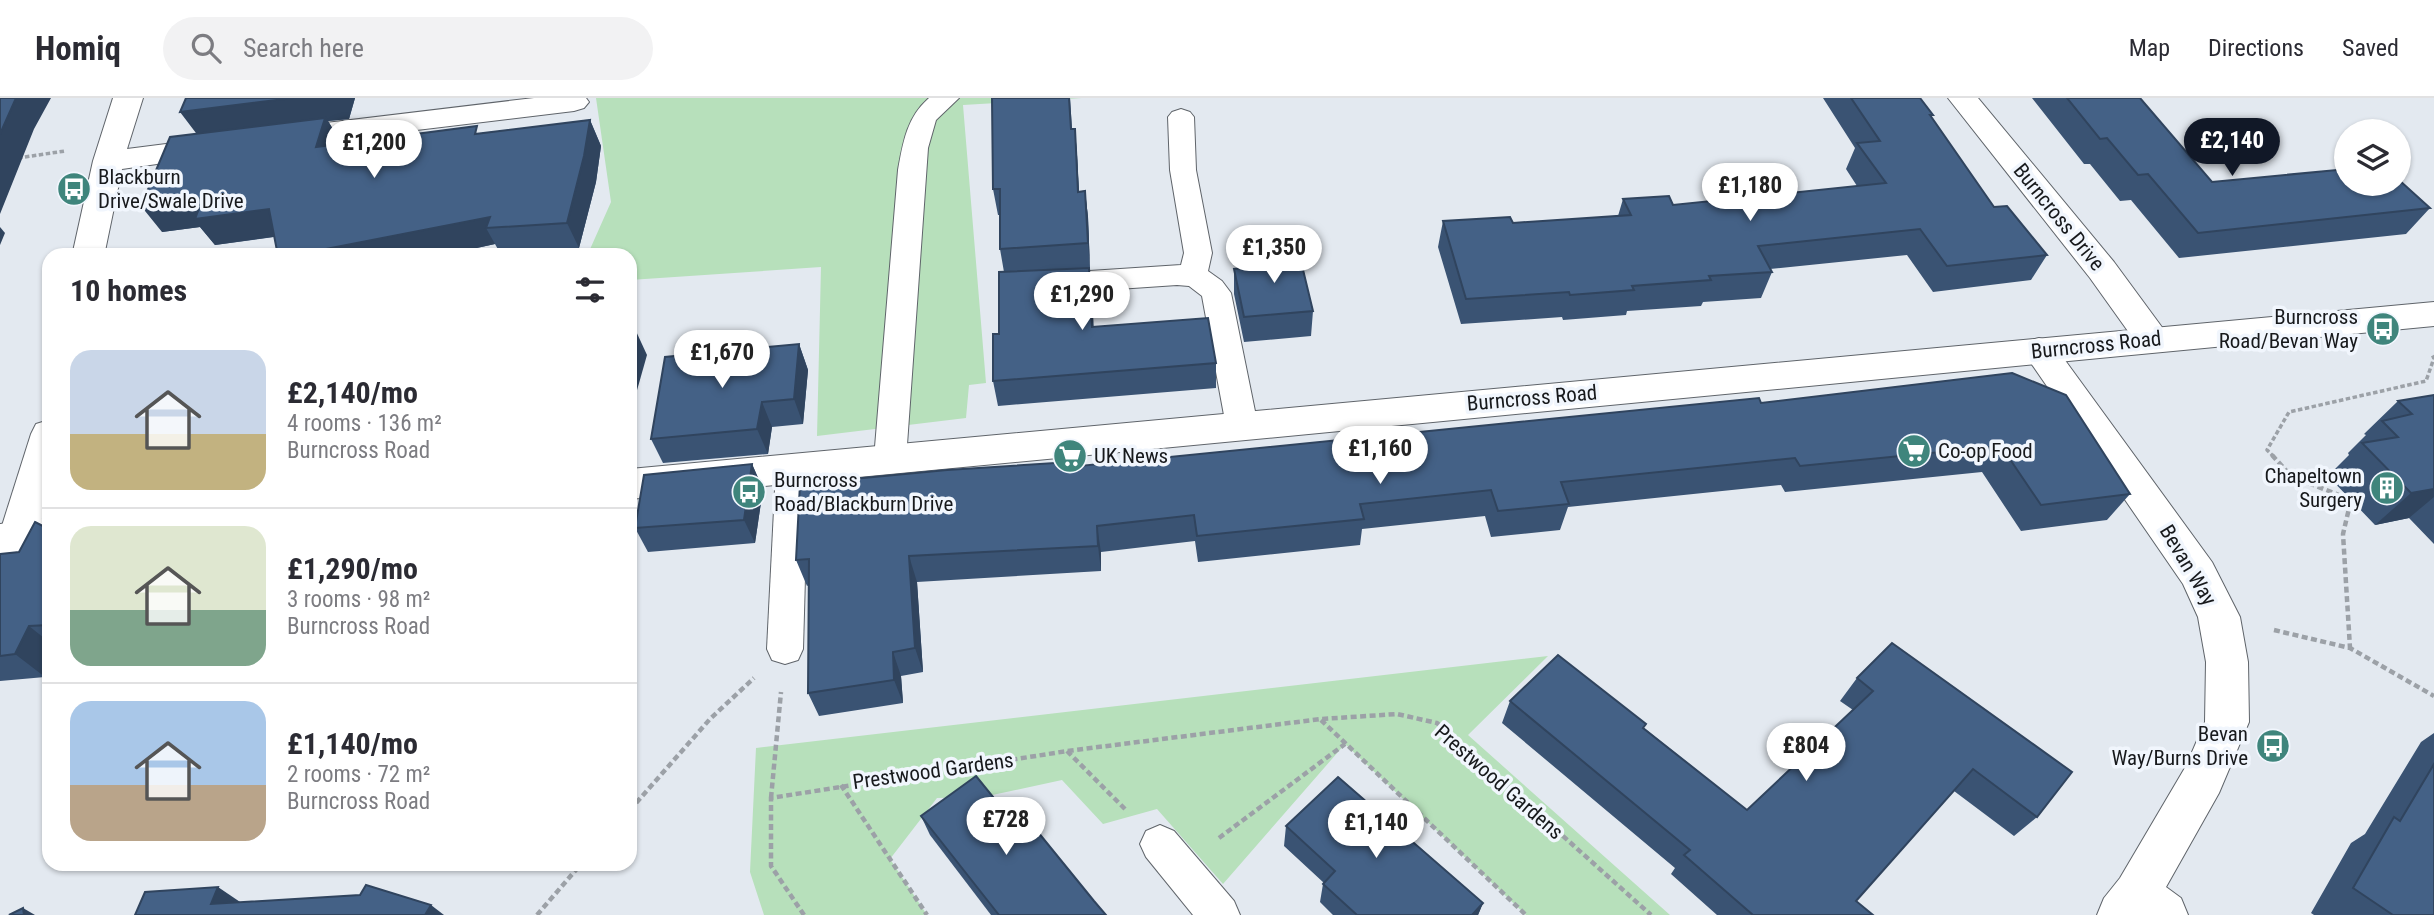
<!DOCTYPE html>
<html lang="en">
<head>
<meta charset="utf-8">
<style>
  body { margin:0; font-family:"Roboto Condensed",sans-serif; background:#f2f2f3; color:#2b2b33; height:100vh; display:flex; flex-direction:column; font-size:26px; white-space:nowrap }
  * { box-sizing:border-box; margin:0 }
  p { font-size:23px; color:#7c7c81 }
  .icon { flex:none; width:38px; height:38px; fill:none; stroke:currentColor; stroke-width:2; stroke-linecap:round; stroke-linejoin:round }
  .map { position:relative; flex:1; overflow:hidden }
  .sheet { position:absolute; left:42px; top:150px; width:595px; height:623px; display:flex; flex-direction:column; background:#fff; border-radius:21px; box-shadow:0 2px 5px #0004 }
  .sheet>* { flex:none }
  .tools { position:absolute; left:2334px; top:21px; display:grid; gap:14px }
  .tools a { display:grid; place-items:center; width:77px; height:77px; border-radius:50%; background:#fff; box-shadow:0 2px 5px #0004; font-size:35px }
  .price { position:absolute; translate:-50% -60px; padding:0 16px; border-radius:24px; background:#fff; color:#222; font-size:23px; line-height:46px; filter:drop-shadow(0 2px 4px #0008) }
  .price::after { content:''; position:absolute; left:50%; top:42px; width:21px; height:16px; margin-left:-10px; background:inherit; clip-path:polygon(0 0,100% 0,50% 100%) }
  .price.on { background:#111827; color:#fff }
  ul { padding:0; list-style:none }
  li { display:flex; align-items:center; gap:21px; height:175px; padding:0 28px }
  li+li { border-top:2px solid #e1e1e2 }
  li span { display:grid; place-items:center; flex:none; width:196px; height:140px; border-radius:21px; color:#555 }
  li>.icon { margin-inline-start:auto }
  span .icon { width:84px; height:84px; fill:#fffc; stroke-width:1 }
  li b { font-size:30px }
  h2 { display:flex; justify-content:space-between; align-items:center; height:84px; padding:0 28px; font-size:30px }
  header { display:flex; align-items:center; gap:42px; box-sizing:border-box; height:98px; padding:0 35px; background:#fff; border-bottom:2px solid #e1e1e2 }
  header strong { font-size:33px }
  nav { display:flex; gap:38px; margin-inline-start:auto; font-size:24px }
  .search { width:490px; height:63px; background:#f2f2f3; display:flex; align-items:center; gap:18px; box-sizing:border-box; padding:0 24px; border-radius:38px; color:#7c7c81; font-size:26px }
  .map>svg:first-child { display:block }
  .green { fill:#b7e0bb }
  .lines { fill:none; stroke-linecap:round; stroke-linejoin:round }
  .service-casing { stroke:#5f646a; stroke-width:2 }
  .minor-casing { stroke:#5f646a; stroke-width:2 }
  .secondary-casing { stroke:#5f646a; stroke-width:2 }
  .path-far1 { stroke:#9ca1a7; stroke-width:3.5; stroke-dasharray:4.5 2.5; stroke-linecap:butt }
  .path { stroke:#9ca1a7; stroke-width:4.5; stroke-dasharray:6 3.5; stroke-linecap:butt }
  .service { fill:#fff; fill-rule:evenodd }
  .minor { fill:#fff; fill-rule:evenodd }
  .secondary { fill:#fff; fill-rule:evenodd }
  .wall { fill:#3a5373 }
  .shaded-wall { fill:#30445e }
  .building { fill:#446186; stroke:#30445e; stroke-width:2 }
  .labels { text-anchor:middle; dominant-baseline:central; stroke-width:7; stroke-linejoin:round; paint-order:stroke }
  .poi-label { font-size:21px; fill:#17191c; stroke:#f1f6fd; text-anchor:start }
  .street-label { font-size:21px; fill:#17191c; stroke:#f1f6fd }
</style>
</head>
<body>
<header>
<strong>Homiq</strong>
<div class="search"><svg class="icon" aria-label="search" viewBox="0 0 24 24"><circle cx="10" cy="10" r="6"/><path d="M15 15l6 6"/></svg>Search here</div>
<nav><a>Map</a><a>Directions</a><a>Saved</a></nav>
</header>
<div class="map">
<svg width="2434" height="817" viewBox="0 0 2434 817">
  <rect width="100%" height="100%" fill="#e3e9f0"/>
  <g class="green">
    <path d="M 596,0 L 1082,0 L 963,7 L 986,285 L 969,287 L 966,320 L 817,338 L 821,169 L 630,182 L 630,158 L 587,158 L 611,104 Z"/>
    <path d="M 1548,558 L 1468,637 L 1670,817 L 1526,817 L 1345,646 L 1223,786 L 1157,711 L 1103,726 L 1062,682 L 983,699 L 937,700 L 890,761 L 927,817 L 764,817 L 750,774 L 756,650 Z"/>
  </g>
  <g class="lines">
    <g class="service-casing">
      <g id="service">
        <path d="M 929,0 L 959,0 L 936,22 L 928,50 L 906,361 L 901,370 L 890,373 L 879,370 L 874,361 L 898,72 C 903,44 907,19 929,0 Z"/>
        <path d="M 1181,11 L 1190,14 L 1194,19 L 1196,72 L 1212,155 L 1208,173 L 1222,183 L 1231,195 L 1258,328 L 1253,336 L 1242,340 L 1231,336 L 1226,328 L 1202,198 L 1189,188 L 1177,187 L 1044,196 L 1034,193 L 1030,186 L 1034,179 L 1044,176 L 1181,167 L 1184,155 L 1170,72 L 1168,19 L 1172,14 Z"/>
        <path d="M 792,359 L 804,363 L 808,372 L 803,551 L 798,562 L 785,566 L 772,562 L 767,551 L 776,372 L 780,363 Z"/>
        <path d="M 1160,727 L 1174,733 L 1234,803 L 1240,817 L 1193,817 L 1146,759 L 1140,746 L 1146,733 Z"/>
      </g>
    </g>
    <g class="minor-casing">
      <g id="minor">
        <path d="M 113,0 L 143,0 L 127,51 L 213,40 L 224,42 L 228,49 L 224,56 L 213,58 L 122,71 L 104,158 L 72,158 L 93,63 Z"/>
        <path d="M 534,0 L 586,0 L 589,4 L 584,10 L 574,13 L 284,48 L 273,46 L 269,39 L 273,32 L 284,30 Z"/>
        <path d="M 1948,0 L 1978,0 L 2114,164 L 2164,232 L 2169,241 L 2164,250 L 2152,253 L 2140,250 L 2090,180 Z"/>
        <path d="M 2039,240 L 2051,243 L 2212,464 L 2240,519 L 2248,564 L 2249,624 L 2219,695 L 2166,789 L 2181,800 L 2188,817 L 2097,817 L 2104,800 L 2120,780 L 2186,668 L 2205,624 L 2206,564 L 2198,519 L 2183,486 L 2022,252 L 2027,243 Z"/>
        <path d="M 49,322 L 49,400 L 32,450 L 18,455 L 4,450 L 0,434 L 31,336 L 36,326 Z"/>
      </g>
    </g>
    <g class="secondary-casing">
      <g id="secondary">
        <path d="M 2434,204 L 2434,228 L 630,401 L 630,371 Z"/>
        <path d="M 49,420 L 49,452 L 0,458 L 0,426 Z"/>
      </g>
    </g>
    <g class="path-far1">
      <path d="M 18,60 L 65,53"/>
      <path d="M 2274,359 L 2267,352 L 2289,314 L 2426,283 L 2434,260 L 2432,257"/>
    </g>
    <g class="path">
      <path d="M 2272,357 L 2291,378 L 2351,402 L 2343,436 L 2350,550"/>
      <path d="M 2274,532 L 2350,550 L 2434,598"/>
      <path d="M 1321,622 L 1526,817"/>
      <path d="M 1067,653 L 1127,713"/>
      <path d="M 841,687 L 927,817"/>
      <path d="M 771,700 L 781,594"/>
      <path d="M 630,712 L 710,621 L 754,580"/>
      <path d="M 1219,740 L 1345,646"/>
      <path d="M 537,817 L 581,766"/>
      <path d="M 804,817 L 771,768 L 771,700 L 1067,653 L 1321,621 L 1397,616 L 1437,625 L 1651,817"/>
    </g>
    <use href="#service" class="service"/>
    <use href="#minor" class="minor"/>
    <use href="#secondary" class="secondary"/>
  </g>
  <g class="wall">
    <path d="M 186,0 L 355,0 L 349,21 L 328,23 L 341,46 L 481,35 L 590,22 L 601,48 L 596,84 L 579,150 L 500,155 L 495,146 L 440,158 L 278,158 L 274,139 L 215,147 L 200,129 L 162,134 L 197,36 Z"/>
    <path d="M 992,0 L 1070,0 L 1072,31 L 1075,31 L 1077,57 L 1079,94 L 1085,93 L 1088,119 L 1090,170 L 1089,170 L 1093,229 L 1216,265 L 1216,290 L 998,308 L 993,283 L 999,236 L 1004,174 L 1000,151 L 1000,117 L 998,117 L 993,91 Z"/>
    <path d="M 1823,0 L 1920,0 L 1933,17 L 1931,19 L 1994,109 L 2047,157 L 2031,182 L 1933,194 L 1907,157 L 1770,171 L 1772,174 L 1761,200 L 1703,204 L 1701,208 L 1627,213 L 1626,217 L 1563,222 L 1562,219 L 1461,226 L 1438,149 L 1443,123 L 1513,125 L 1618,118 L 1623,101 L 1673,107 L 1857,88 L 1846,71 L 1855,50 Z"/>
    <path d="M 2032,0 L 2140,0 L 2212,84 L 2430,110 L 2406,136 L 2179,160 L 2131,102 L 2120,103 L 2090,66 L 2084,66 Z"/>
    <path d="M 1251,155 L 1313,213 L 1311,238 L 1244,244 L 1234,196 L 1234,171 L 1250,169 Z"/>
    <path d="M 799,246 L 808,272 L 803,326 L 772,329 L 768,356 L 663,365 L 651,341 Z"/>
    <path d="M 2012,275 L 2130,396 L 2107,422 L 2021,433 L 1982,374 L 1785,394 L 1781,387 L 1568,409 L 1560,432 L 1491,439 L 1485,418 L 1362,431 L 1360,447 L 1198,464 L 1195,443 L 1101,454 L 1101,473 L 917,484 L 923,574 L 901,578 L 903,605 L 819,618 L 808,595 L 809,487 L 807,488 L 796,462 L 1071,369 L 1761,305 Z"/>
    <path d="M 2434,297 L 2434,446 L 2409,420 L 2375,427 L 2328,378 L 2349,357 L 2348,355 L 2366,337 L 2364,336 L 2398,303 Z"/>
    <path d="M 752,366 L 763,391 L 755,445 L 648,454 L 635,430 Z"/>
    <path d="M 49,431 L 49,571 L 45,579 L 0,583 L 0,456 L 19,454 Z"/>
    <path d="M 1857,580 L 2037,719 L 2014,738 L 1954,693 L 1856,803 L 1873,817 L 1717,817 L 1671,776 L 1675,770 L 1502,625 L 1510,603 L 1644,630 L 1747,712 L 1853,612 L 1840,603 Z"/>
    <path d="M 2434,635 L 2434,817 L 2314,817 L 2311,815 L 2351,745 L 2365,736 L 2421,644 Z"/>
    <path d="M 921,718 L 1019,731 L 1094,803 L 1106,817 L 991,817 L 930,737 Z"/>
    <path d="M 1286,728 L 1483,805 L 1478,817 L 1333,817 L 1320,804 L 1323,786 L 1324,785 L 1284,748 Z"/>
  </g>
  <g class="shaded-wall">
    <path d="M 16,0 L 51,0 L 34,31 L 0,116 L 0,36 Z"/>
    <path d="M 293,0 L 355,0 L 349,21 L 328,23 L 342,45 L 333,75 L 199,39 L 180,14 Z"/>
    <path d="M 590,22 L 601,48 L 596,84 L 579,150 L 567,125 Z"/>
    <path d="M 1075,31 L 1077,57 L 1080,119 L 1078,94 Z"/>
    <path d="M 1085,93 L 1088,119 L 1090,170 L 1088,145 Z"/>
    <path d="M 203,100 L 269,111 L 287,137 L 215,147 L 200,129 L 162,134 L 141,108 Z"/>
    <path d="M 490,119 L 486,130 L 495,146 L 440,158 L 314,158 L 315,153 Z"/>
    <path d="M 0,129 L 5,135 L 0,147 Z"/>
    <path d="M 1089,170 L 1092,195 L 1095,254 L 1092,229 Z"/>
    <path d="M 635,231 L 647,257 L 630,317 L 630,248 Z"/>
    <path d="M 799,246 L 808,272 L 803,326 L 794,301 Z"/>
    <path d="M 762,304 L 772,329 L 768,356 L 757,331 Z"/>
    <path d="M 752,366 L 763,391 L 755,445 L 744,422 Z"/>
    <path d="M 2434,391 L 2434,399 L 2409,420 L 2375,427 L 2411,395 Z"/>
    <path d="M 1097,428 L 1101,454 L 1101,473 L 1098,448 Z"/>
    <path d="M 909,458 L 917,484 L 923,574 L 915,550 Z"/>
    <path d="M 29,528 L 49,544 L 49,571 L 45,579 L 15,556 Z"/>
    <path d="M 893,554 L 901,578 L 903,605 L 894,582 Z"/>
    <path d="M 218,789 L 246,808 L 211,806 Z"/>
    <path d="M 1483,805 L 1478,817 L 1472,817 Z"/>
    <path d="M 431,807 L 444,817 L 425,817 Z"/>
    <path d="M 23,810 L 35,817 L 24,817 Z"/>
  </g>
  <g class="building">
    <path d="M 0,0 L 16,0 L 0,36 Z"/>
    <path d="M 186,0 L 293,0 L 180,14 Z"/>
    <path d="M 992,0 L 1069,0 L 1071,31 L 1075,31 L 1078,94 L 1085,93 L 1088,145 L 1000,151 L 1000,91 L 993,91 Z"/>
    <path d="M 1851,0 L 1920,0 L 1933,17 L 1930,17 L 1994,109 L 2007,108 L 2047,157 L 1947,168 L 1920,131 L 1758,148 L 1772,174 L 1709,178 L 1711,182 L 1632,188 L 1634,192 L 1570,197 L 1569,194 L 1466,201 L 1443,123 L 1510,119 L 1513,125 L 1631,117 L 1623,101 L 1669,98 L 1673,107 L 1886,85 L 1857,45 L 1880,43 Z"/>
    <path d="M 2067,0 L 2140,0 L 2212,84 L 2347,71 L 2347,86 L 2399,86 L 2399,82 L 2430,110 L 2198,135 L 2148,76 L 2138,77 L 2107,40 L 2100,41 Z"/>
    <path d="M 325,20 L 316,49 L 477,28 L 475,36 L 590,22 L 584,58 L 567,125 L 486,130 L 490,119 L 315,153 L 314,158 L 278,158 L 269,111 L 195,121 L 203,100 L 141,108 L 170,39 Z"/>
    <path d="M 1298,151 L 1313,213 L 1244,219 L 1234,171 L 1254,169 L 1251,155 Z"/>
    <path d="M 1089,170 L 1092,229 L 1208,220 L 1216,265 L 993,283 L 993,236 L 999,236 L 999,174 Z"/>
    <path d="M 635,231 L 630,248 L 630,232 Z"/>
    <path d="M 799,246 L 794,301 L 762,304 L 757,331 L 651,341 L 665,259 Z"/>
    <path d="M 2012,275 L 2066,297 L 2130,396 L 2041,407 L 2001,348 L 1800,368 L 1795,360 L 1561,384 L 1569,406 L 1498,413 L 1491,392 L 1360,406 L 1364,421 L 1197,438 L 1194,417 L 1097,428 L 1098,448 L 909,458 L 915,550 L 893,554 L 894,582 L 808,595 L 809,461 L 796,462 L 800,386 L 947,372 L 1070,364 L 1070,369 L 1759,300 L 1761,305 Z"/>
    <path d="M 2434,297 L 2434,391 L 2411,395 L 2362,345 L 2398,339 L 2382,323 L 2412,316 L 2398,303 Z"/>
    <path d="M 752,366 L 744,422 L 635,430 L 644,377 Z"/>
    <path d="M 35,424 L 49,431 L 49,527 L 29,528 L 15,556 L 0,558 L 0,456 L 19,454 Z"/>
    <path d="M 1892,545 L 2072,674 L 2037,719 L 1973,671 L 1856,803 L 1873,817 L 1753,817 L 1684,757 L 1690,752 L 1510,603 L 1558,557 L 1646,626 L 1643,630 L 1747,712 L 1873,593 L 1857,580 Z"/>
    <path d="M 2434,666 L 2434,817 L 2393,817 L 2353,790 L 2394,719 L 2400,723 Z"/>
    <path d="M 976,678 L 1019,731 L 1029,723 L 1094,803 L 1106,817 L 999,817 L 921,718 Z"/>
    <path d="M 1338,679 L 1483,805 L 1472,817 L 1357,817 L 1323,786 L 1335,773 L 1286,728 Z"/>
    <path d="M 366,787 L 431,807 L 425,817 L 135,817 L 145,794 L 218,789 L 211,806 L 360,797 Z"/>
    <path d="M 23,810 L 24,817 L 9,817 Z"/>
  </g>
  <defs>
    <g id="bus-disc" transform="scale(1.75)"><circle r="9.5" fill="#3f857c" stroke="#f1f6fd"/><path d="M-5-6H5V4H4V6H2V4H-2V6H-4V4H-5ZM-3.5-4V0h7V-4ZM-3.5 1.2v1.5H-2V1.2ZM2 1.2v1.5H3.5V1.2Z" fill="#fff"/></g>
    <g id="supermarket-disc" transform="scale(1.75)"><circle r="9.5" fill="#3f857c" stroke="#f1f6fd"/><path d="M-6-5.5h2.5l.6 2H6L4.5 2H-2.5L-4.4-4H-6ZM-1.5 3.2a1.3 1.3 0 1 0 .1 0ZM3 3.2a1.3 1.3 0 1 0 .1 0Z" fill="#fff"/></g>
    <g id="building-disc" transform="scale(1.75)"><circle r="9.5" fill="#3f857c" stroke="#f1f6fd"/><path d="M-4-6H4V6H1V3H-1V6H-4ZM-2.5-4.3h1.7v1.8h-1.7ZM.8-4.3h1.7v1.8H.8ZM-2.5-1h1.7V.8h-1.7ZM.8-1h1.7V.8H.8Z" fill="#fff"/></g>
  </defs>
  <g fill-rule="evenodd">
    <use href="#bus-disc" x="74" y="91"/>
    <use href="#bus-disc" x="2383" y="231"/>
    <use href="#supermarket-disc" x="1914" y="353"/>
    <use href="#supermarket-disc" x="1070" y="358"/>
    <use href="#building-disc" x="2387" y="390"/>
    <use href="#bus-disc" x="749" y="394"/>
    <use href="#bus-disc" x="2273" y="648"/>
  </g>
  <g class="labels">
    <g class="poi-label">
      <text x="98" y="79">Blackburn<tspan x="98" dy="24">Drive/Swale Drive</tspan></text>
      <text x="2358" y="219" text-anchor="end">Burncross<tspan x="2358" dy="24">Road/Bevan Way</tspan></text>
      <text x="1938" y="353">Co-op Food</text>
      <text x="1094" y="358">UK News</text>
      <text x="2362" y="378" text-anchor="end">Chapeltown<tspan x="2362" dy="24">Surgery</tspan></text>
      <text x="774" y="382">Burncross<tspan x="774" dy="24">Road/Blackburn Drive</tspan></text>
      <text x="2248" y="636" text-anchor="end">Bevan<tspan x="2248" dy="24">Way/Burns Drive</tspan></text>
    </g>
    <g class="street-label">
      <text transform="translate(2059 119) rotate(51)">Burncross Drive</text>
      <text transform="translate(2096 247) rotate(-6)">Burncross Road</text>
      <text transform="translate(1532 300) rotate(-5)">Burncross Road</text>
      <text transform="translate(2188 467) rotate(59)">Bevan Way</text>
      <text transform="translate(933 673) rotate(-8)">Prestwood Gardens</text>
      <text transform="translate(1499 684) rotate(41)">Prestwood Gardens</text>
    </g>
  </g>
</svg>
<div class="tools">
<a><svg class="icon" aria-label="layers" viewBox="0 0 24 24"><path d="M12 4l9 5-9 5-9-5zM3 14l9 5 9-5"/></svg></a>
</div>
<b class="price on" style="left:2232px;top:80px">£2,140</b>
<b class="price" style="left:374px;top:82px">£1,200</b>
<b class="price" style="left:1750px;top:125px">£1,180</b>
<b class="price" style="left:1274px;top:187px">£1,350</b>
<b class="price" style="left:1082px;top:234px">£1,290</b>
<b class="price" style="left:722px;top:292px">£1,670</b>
<b class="price" style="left:1380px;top:388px">£1,160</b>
<b class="price" style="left:1806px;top:685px">£804</b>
<b class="price" style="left:1006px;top:759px">£728</b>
<b class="price" style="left:1376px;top:762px">£1,140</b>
<section class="sheet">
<h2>10 homes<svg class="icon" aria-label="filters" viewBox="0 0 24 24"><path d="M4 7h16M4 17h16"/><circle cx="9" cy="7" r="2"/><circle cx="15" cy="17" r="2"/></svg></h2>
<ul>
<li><span style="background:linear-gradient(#c9d6e8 60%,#c2b280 0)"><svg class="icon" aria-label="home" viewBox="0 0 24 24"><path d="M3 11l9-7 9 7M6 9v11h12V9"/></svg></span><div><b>£2,140/mo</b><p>4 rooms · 136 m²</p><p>Burncross Road</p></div></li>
<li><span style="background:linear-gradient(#dfe7d0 60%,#7fa58c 0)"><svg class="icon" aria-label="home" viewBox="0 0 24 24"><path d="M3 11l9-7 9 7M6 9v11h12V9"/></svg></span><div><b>£1,290/mo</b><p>3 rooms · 98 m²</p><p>Burncross Road</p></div></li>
<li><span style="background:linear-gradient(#a9c7e8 60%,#b9a48a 0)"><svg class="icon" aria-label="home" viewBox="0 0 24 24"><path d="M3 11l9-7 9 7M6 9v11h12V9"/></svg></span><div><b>£1,140/mo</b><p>2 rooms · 72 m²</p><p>Burncross Road</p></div></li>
</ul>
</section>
</div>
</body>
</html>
